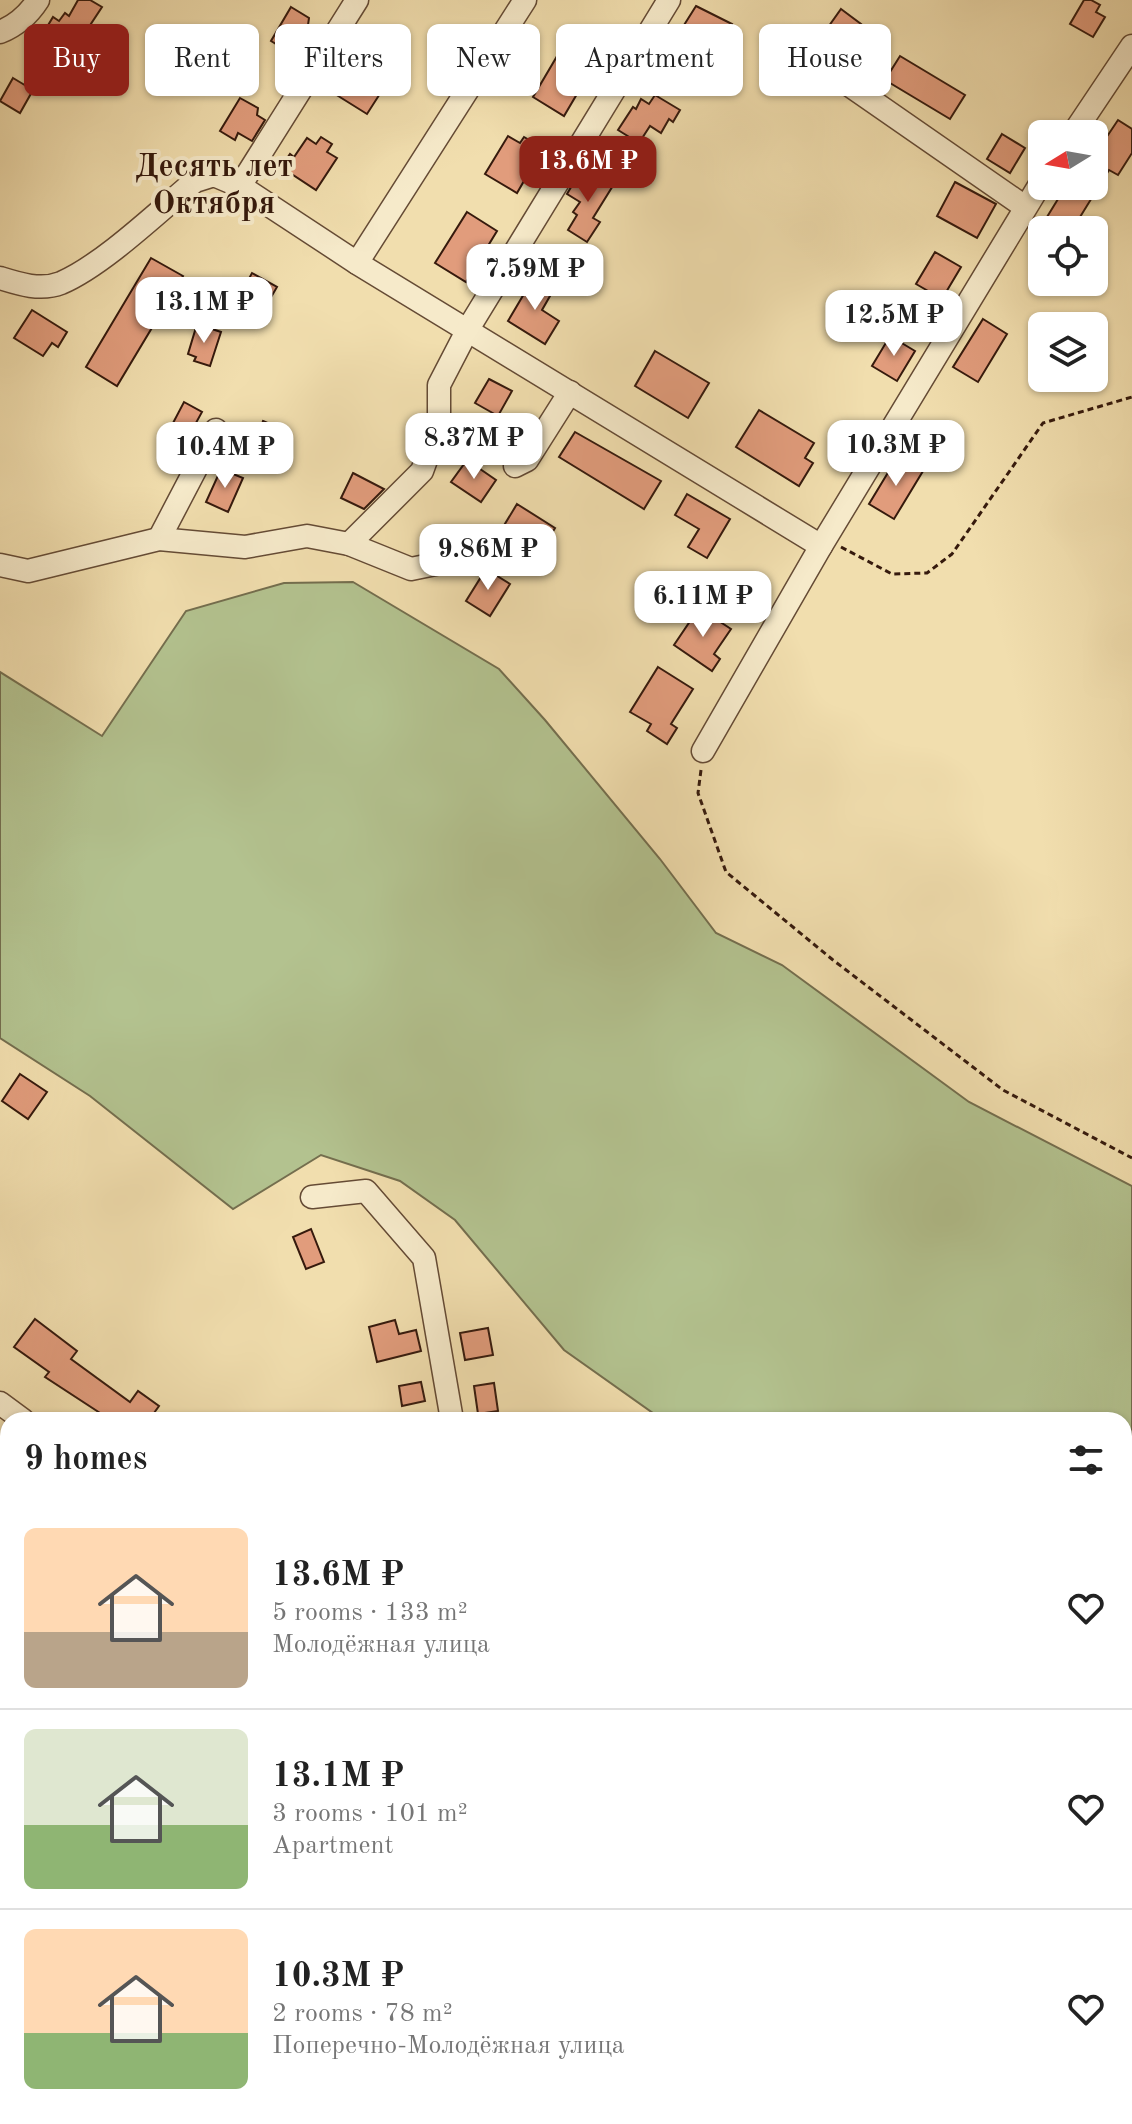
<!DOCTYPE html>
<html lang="en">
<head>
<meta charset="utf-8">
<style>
  body { margin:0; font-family:"Old Standard TT",serif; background:#f2f2f2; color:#222; height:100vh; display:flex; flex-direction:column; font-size:30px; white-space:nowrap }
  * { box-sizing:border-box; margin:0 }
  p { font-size:26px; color:#767676 }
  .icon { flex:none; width:44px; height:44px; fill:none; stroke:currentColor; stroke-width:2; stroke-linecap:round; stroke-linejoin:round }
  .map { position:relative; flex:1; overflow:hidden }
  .drawer { position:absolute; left:0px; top:1412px; width:1132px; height:712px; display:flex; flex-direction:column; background:#fff; border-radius:24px 24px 0 0; box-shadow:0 2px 6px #0004 }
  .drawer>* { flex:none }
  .top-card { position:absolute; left:24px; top:24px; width:1084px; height:72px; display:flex; gap:16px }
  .needle { width:52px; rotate:259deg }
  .fabs { position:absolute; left:1028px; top:120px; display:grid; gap:16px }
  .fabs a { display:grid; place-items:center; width:80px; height:80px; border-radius:12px; background:#fff; box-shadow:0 2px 6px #0004; font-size:40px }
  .price { position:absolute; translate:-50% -68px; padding:0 18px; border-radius:16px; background:#fff; color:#222; font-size:26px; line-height:52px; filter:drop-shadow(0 2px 4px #0008) }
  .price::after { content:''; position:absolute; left:50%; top:48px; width:24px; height:18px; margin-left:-12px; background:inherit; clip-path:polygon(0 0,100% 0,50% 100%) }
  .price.on { background:#8f2418; color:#fff }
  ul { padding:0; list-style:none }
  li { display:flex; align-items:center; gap:24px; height:200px; padding:0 24px }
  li+li { border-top:2px solid #e0e0e0 }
  li span { display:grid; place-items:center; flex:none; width:224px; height:160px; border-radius:12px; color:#555 }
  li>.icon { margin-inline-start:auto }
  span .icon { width:96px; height:96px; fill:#fffc; stroke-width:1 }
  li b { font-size:34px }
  h2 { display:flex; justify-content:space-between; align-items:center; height:96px; padding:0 24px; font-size:34px }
  .pill { padding:0 28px; border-radius:12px; background:#fff; box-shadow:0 2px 6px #0004; font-size:28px; line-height:72px }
  .pill.on { background:#8f2418; color:#fff }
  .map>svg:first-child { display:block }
  .green { fill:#b3c28f; stroke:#746e4e; stroke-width:2 }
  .building { fill:#e19c7c; stroke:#361a0d; stroke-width:2 }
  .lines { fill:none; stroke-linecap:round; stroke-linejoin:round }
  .minor-casing { stroke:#654b35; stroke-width:25 }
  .path { stroke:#361a0d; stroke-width:3; stroke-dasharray:6 4; stroke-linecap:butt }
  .minor { stroke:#f6eaca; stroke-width:22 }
  .labels { text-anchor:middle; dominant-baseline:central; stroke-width:8; stroke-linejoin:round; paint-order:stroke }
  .district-label { font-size:32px; font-weight:bold; fill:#361a0d; stroke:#f6eaca }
</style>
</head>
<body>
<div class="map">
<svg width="1132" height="2124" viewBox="0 0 1132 2124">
  <rect width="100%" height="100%" fill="#f1deae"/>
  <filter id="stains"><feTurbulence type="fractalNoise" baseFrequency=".0025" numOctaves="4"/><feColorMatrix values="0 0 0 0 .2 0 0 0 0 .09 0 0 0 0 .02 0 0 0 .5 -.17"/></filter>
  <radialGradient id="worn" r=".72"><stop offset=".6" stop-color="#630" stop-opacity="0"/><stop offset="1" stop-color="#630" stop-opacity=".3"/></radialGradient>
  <path class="green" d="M 353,582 L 499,669 L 545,720 L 660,859 L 716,933 L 782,965 L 969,1102 L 1132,1186 L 1132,1498 L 1124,1500 L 1124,1420 L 671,1420 L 653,1413 L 564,1350 L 455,1220 L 400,1181 L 321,1155 L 233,1209 L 90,1096 L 0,1038 L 0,672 L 102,736 L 186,611 L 284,583 Z"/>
  <g class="building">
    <path d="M 78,0 L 90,0 L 102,7 L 73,51 L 44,32 L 53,17 L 59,21 L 65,13 L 69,16 Z"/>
    <path d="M 1084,0 L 1091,0 L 1100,5 L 1096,12 L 1105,17 L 1093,37 L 1070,24 Z"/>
    <path d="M 696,6 L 732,24 L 721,44 L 712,39 L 695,66 L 669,49 Z"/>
    <path d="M 291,7 L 309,18 L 308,25 L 317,31 L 304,52 L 290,43 L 286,50 L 271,41 Z"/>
    <path d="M 841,9 L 861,24 L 839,55 L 819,40 Z"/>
    <path d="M 566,41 L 597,60 L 564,116 L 533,97 Z"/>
    <path d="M 366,43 L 399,64 L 367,114 L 335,94 Z"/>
    <path d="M 900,56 L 965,95 L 950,119 L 885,80 Z"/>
    <path d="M 13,78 L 33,90 L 20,113 L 0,101 Z"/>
    <path d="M 655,95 L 680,110 L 673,122 L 669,119 L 661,133 L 650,126 L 639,143 L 618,130 L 633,107 L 636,109 L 641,99 L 649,104 Z"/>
    <path d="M 240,98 L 258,108 L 257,115 L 265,120 L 252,141 L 238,133 L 235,140 L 220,131 Z"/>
    <path d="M 1118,120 L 1132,129 L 1132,153 L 1118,175 L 1109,170 L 1072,230 L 1039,230 L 1066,186 L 1094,186 L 1094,141 L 1101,131 L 1108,135 Z"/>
    <path d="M 1002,134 L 1025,148 L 1010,173 L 987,159 Z"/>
    <path d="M 508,136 L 520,143 L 524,137 L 543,148 L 517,193 L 485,174 Z"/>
    <path d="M 321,137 L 332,144 L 327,152 L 337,158 L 316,190 L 281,167 L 290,154 L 294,157 L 307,138 L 316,144 Z"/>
    <path d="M 595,172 L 614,184 L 593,218 L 600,222 L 587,242 L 568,230 L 577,215 L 573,212 L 580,202 L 567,194 L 577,177 L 587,184 Z"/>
    <path d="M 955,182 L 996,204 L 977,238 L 937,216 Z"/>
    <path d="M 467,212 L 497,231 L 466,282 L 435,263 Z"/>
    <path d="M 935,252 L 961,267 L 942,299 L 916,284 Z"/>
    <path d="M 151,258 L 183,276 L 117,386 L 86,367 Z"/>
    <path d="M 252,273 L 277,287 L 263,311 L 239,297 Z"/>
    <path d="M 534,277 L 554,289 L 542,310 L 559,321 L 545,344 L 508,321 Z"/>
    <path d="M 32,310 L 67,332 L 58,347 L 52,343 L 43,356 L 14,338 Z"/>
    <path d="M 983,319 L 1007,334 L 978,382 L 953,367 Z"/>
    <path d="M 197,324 L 221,332 L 210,366 L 194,361 L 196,357 L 188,354 Z"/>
    <path d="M 890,336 L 915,351 L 897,381 L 872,366 Z"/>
    <path d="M 655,351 L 709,383 L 688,418 L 635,386 Z"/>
    <path d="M 489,379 L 512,391 L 498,416 L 475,403 Z"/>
    <path d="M 184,402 L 202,412 L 191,432 L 173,423 Z"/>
    <path d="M 759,410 L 814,443 L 805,458 L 813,463 L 799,486 L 736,447 Z"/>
    <path d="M 263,421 L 277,427 L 264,459 L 245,451 L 255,428 L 260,430 Z"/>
    <path d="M 575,432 L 661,481 L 644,509 L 559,457 Z"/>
    <path d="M 898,456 L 923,471 L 894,519 L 869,504 Z"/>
    <path d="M 467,460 L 496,480 L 481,502 L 451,482 Z"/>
    <path d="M 221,469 L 243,478 L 228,512 L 206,502 Z"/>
    <path d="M 353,473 L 384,489 L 364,509 L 341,498 Z"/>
    <path d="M 687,494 L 730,519 L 707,558 L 688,547 L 699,529 L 675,515 Z"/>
    <path d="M 517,504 L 555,528 L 535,561 L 497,537 Z"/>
    <path d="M 486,569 L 510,584 L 490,616 L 466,601 Z"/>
    <path d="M 699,608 L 731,629 L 714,654 L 720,659 L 712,671 L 674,645 Z"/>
    <path d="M 658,667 L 693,689 L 671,724 L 677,728 L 667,744 L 647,731 L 651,724 L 630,712 Z"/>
    <path d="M 20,1074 L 47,1092 L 28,1119 L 2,1101 Z"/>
    <path d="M 311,1229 L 324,1262 L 306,1269 L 293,1237 Z"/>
    <path d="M 35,1319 L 77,1351 L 71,1359 L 130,1402 L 138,1391 L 159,1406 L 149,1420 L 95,1420 L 100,1413 L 45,1377 L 49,1372 L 14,1347 Z"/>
    <path d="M 395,1320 L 399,1334 L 416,1330 L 421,1351 L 377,1362 L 369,1327 Z"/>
    <path d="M 488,1328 L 493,1355 L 465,1360 L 460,1333 Z"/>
    <path d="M 421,1382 L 425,1401 L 402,1406 L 399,1386 Z"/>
    <path d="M 494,1383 L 498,1411 L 478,1414 L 474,1386 Z"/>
  </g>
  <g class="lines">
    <g class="minor-casing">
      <g id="minor">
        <path d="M 0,32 C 15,26 29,14 38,0"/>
        <path d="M 816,62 L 1025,207"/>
        <path d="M 1073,134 L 1132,46"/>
        <path d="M 240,186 L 357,0"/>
        <path d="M 357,263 L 525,0"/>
        <path d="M 0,278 C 19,284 41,291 61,283 C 103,265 159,211 195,181 L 214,175 L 240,186 L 357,263 L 821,546"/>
        <path d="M 515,466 L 527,460 L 570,392"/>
        <path d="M 159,539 L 216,430"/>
        <path d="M 349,544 L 422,471 L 439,424 L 439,385 L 468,329 L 669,0"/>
        <path d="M 0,565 L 28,571 L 159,539 L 245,547 L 307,536 L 349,544 L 411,569 L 445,562"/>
        <path d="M 703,751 L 821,546 L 1042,181"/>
        <path d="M 312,1197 L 366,1191 L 424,1258 L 452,1420"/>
        <path d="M 0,1403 L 23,1420"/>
        <path d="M 0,1828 L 8,1826"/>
        <path d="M 0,1914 L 8,1913"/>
        <path d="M 1124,2038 L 1132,2037"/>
        <path d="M 230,2116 L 232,2124"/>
        <path d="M 571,2116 L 573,2124"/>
        <path d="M 875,2116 L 890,2124"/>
        <path d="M 314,2124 L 390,2116"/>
      </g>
    </g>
    <g class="path">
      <path d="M 841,547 L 892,574 L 927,573 L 952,554 L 1043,423 L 1132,397"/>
      <path d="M 701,770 L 698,793 L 726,872 L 833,960 L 1003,1090 L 1132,1158"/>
    </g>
    <use href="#minor" class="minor"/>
  </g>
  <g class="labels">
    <g class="district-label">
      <text x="214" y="168">Десять лет<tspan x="214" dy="37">Октября</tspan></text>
    </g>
  </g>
  <rect width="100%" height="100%" filter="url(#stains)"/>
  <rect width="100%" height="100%" fill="url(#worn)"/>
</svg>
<div class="fabs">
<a><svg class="needle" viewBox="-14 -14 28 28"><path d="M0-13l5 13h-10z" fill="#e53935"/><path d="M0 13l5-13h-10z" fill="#767676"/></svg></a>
<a><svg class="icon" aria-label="locate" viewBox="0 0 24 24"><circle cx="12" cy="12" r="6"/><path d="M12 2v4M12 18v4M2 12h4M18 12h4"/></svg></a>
<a><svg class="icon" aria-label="layers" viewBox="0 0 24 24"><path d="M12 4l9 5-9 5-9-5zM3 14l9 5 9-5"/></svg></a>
</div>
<b class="price on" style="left:588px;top:204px">13.6M ₽</b>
<b class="price" style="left:535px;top:312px">7.59M ₽</b>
<b class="price" style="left:204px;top:345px">13.1M ₽</b>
<b class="price" style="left:894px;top:358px">12.5M ₽</b>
<b class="price" style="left:474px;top:481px">8.37M ₽</b>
<b class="price" style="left:896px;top:488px">10.3M ₽</b>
<b class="price" style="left:225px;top:490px">10.4M ₽</b>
<b class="price" style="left:488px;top:592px">9.86M ₽</b>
<b class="price" style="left:703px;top:639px">6.11M ₽</b>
<div class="top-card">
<a class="pill on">Buy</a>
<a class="pill">Rent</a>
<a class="pill">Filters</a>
<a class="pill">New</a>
<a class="pill">Apartment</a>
<a class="pill">House</a>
</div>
<section class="drawer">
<h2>9 homes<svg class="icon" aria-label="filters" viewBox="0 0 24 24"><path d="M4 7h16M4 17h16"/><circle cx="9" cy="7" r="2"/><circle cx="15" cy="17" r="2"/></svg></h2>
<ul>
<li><span style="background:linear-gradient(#ffd9b3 65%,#b9a48a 0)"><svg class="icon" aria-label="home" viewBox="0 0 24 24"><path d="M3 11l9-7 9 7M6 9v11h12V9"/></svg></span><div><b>13.6M ₽</b><p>5 rooms · 133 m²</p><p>Молодёжная улица</p></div><svg class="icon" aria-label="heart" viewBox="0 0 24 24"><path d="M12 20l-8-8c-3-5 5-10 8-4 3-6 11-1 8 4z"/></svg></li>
<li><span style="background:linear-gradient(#dfe7d0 60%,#8fb573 0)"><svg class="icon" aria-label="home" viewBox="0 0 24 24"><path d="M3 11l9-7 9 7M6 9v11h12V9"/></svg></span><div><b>13.1M ₽</b><p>3 rooms · 101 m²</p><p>Apartment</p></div><svg class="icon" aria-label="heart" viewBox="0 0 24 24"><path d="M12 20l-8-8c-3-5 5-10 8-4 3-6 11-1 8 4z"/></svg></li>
<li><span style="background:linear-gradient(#ffd9b3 65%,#8fb573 0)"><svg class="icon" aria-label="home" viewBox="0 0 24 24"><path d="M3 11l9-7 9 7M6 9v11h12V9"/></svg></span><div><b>10.3M ₽</b><p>2 rooms · 78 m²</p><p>Поперечно-Молодёжная улица</p></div><svg class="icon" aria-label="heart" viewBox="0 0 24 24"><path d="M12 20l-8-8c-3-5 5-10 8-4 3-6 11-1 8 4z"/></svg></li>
</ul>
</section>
</div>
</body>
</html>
